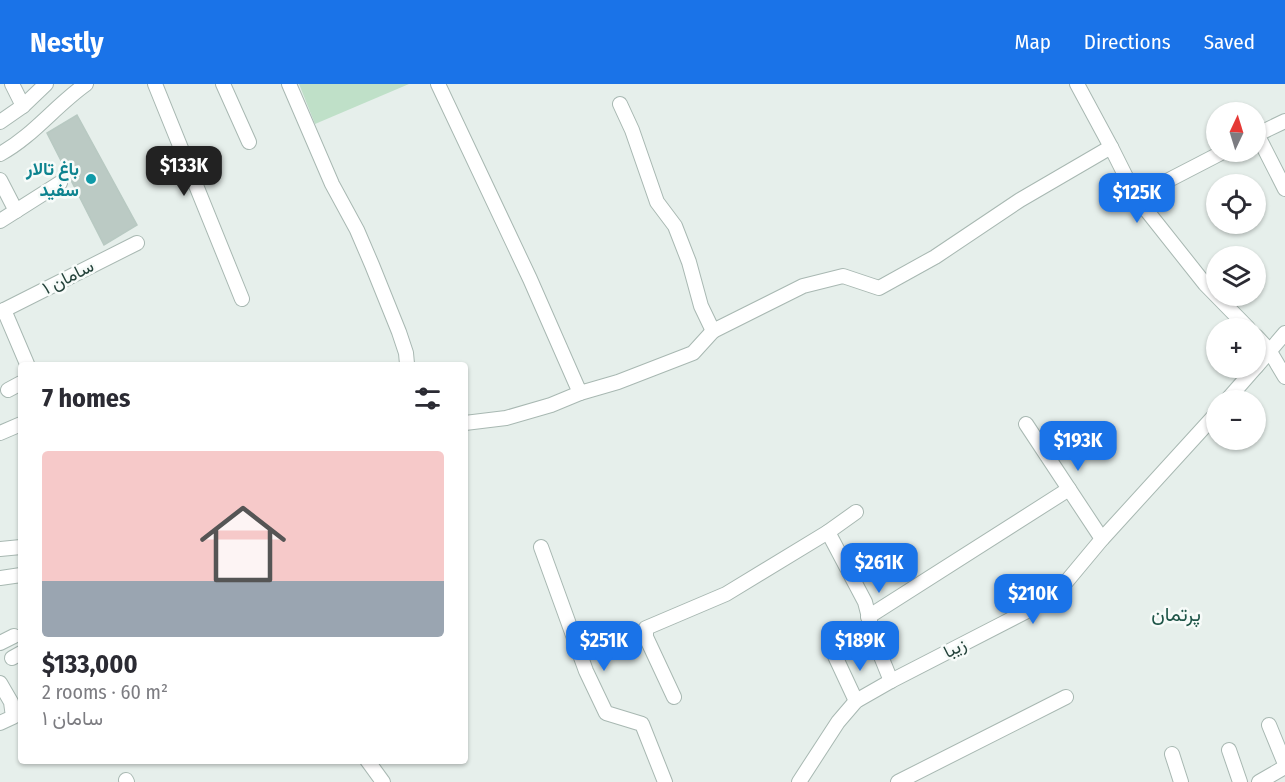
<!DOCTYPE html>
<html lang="en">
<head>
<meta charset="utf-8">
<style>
  body { margin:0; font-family:"Fira Sans Condensed",Vazirmatn,sans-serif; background:#f7f7f7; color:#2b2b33; height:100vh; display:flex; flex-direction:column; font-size:22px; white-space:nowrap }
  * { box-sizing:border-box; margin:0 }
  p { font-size:20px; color:#7c7c81 }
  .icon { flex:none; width:33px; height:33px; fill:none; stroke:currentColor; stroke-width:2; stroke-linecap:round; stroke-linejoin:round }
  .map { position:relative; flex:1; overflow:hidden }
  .drawer { position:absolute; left:18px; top:278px; width:450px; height:402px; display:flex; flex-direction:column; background:#fff; border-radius:6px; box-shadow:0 2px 4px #0004 }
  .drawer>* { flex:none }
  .needle { width:39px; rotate:4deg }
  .controls { position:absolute; left:1206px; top:18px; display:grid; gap:12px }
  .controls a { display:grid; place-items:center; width:60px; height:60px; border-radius:50%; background:#fff; box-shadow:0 2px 4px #0004; font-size:30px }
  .price { position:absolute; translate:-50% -51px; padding:0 14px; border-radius:12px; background:#1a73e8; color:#fff; font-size:20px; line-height:39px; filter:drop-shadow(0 2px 3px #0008) }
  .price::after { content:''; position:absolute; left:50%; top:36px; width:18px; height:14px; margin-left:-9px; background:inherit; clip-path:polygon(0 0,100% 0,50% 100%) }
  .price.active { background:#222; color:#fff }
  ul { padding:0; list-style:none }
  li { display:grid; align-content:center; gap:12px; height:318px; padding:0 24px }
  li span { display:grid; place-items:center; height:186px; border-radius:6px; color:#555 }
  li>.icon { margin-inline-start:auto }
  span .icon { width:108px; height:108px; fill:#fffc; stroke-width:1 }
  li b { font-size:26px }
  h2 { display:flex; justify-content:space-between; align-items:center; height:72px; padding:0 24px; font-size:26px }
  header { display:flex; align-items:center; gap:36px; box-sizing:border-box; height:84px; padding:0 30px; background:#1a73e8; color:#fff }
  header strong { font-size:28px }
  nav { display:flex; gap:33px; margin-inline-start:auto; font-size:21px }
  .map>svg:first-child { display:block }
  .green { fill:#bfe0c8 }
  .building { fill:#bbcac4; stroke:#b8c9c2; stroke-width:1.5 }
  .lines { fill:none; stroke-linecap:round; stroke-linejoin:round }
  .minor-casing { stroke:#a8b8b2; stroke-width:16 }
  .minor { stroke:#fff; stroke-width:14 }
  .culture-dot { fill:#0f9aa8; stroke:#f7fbf9; stroke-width:2 }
  .labels { text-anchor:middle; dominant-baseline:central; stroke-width:5; stroke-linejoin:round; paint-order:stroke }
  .culture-label { font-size:18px; font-weight:bold; fill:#0d838f; stroke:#f7fbf9; text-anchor:end }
  .street-label { font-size:18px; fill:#24423a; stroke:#f7fbf9 }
  .neighbourhood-label { font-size:20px; fill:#1f5548; stroke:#f7fbf9 }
</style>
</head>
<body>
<header>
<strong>Nestly</strong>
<nav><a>Map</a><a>Directions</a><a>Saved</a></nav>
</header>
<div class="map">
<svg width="1285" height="698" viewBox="0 0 1285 698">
  <rect width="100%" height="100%" fill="#e6efeb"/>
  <path class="green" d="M 299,0 L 409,0 L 315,40 Z"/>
  <path class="building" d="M 77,31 L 137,141 L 104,161 L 47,49 Z"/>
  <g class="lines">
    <g class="minor-casing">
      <g id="minor">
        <path d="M 12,0 L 23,22"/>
        <path d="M 155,0 L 242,215"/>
        <path d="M 223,0 L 249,58"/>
        <path d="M 289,0 L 332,100 L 357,146 L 372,181 L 399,248 L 406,269 L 407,280"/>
        <path d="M 438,0 L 530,195 L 580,309 L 618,298 L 693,269 L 713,247"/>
        <path d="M 1077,0 L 1111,63 L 1136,113 L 1205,200 L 1248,244"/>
        <path d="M 620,20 L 632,46 L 657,118 L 675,142 L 689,178 L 701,222 L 713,247 L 803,202 L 843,192 L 879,204 L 935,173 L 1020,116 L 1111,63"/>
        <path d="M 0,38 L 23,22 L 46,0"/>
        <path d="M 1257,50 L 1285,105"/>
        <path d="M 1256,51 L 1285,37"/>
        <path d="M 0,70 C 33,52 55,22 86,0"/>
        <path d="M 0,96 L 16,127"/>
        <path d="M 1136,113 L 1223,68"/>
        <path d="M 0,137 L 60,99"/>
        <path d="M 4,226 L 27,280"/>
        <path d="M 0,228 L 137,159"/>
        <path d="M 1256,252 L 1269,266 L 1285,293"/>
        <path d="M 1256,283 L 1285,249"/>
        <path d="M 8,306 L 21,299"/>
        <path d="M 1227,316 L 1255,284"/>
        <path d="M 465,339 L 506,334 L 551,321 L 580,309"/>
        <path d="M 1026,340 L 1102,455"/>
        <path d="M 0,349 L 21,340"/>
        <path d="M 856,428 L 828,448 L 865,518 L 876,560 L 891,597"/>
        <path d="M 541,463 L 586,587 L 606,629 L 642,640 L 665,698"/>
        <path d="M 0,465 L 21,463"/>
        <path d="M 0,494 L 21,491"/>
        <path d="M 868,533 L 1069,405"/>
        <path d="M 0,559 L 14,552"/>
        <path d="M 835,572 L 856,617"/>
        <path d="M 12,574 L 21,569"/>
        <path d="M 0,599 L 11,618 L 13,633 L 0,639"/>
        <path d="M 674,613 L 646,553 L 646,544 L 726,510 L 828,448"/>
        <path d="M 1269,641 L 1285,680"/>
        <path d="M 1229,666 L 1240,698"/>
        <path d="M 1172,670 L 1181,698"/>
        <path d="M 367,676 L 383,698"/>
        <path d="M 126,696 L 127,698"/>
        <path d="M 799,698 L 838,638 L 856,617 L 891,597 L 1031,525 L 1062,503 L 1102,455 L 1216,330"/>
        <path d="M 898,698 L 1066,613"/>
        <path d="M 1259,698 L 1285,683"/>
      </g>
    </g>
    <use href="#minor" class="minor"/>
  </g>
  <circle class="culture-dot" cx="91" cy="95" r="6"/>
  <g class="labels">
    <g class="culture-label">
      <text x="79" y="85">باغ تالار<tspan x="79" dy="21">سفید</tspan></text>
    </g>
    <g class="street-label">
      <text transform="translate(68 193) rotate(-27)">سامان ۱</text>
      <text transform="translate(955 564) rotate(-27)">زیبا</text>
    </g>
    <g class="neighbourhood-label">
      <text x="1176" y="530">پرتمان</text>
    </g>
  </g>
</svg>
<div class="controls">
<a><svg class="needle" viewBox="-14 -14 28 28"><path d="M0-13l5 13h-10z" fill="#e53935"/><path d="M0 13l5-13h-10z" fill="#7c7c81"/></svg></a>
<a><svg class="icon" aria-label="locate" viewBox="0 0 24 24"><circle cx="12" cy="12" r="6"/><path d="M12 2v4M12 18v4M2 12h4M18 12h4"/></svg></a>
<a><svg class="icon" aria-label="layers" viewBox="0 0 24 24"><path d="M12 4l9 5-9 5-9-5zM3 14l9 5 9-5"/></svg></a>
<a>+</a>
<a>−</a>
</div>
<b class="price active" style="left:184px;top:113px">$133K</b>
<b class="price" style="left:1137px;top:140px">$125K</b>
<b class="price" style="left:1078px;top:388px">$193K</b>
<b class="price" style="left:879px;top:510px">$261K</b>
<b class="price" style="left:1033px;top:541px">$210K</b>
<b class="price" style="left:604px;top:588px">$251K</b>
<b class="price" style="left:860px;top:588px">$189K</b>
<section class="drawer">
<h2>7 homes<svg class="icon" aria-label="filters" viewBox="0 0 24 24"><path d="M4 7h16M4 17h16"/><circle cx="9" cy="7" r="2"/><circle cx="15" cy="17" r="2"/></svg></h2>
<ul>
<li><span style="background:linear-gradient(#f6c9c9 70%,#9aa5b1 0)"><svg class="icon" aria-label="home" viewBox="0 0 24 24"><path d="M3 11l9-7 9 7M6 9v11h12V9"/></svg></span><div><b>$133,000</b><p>2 rooms · 60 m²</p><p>سامان ۱</p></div></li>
</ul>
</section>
</div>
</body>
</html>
